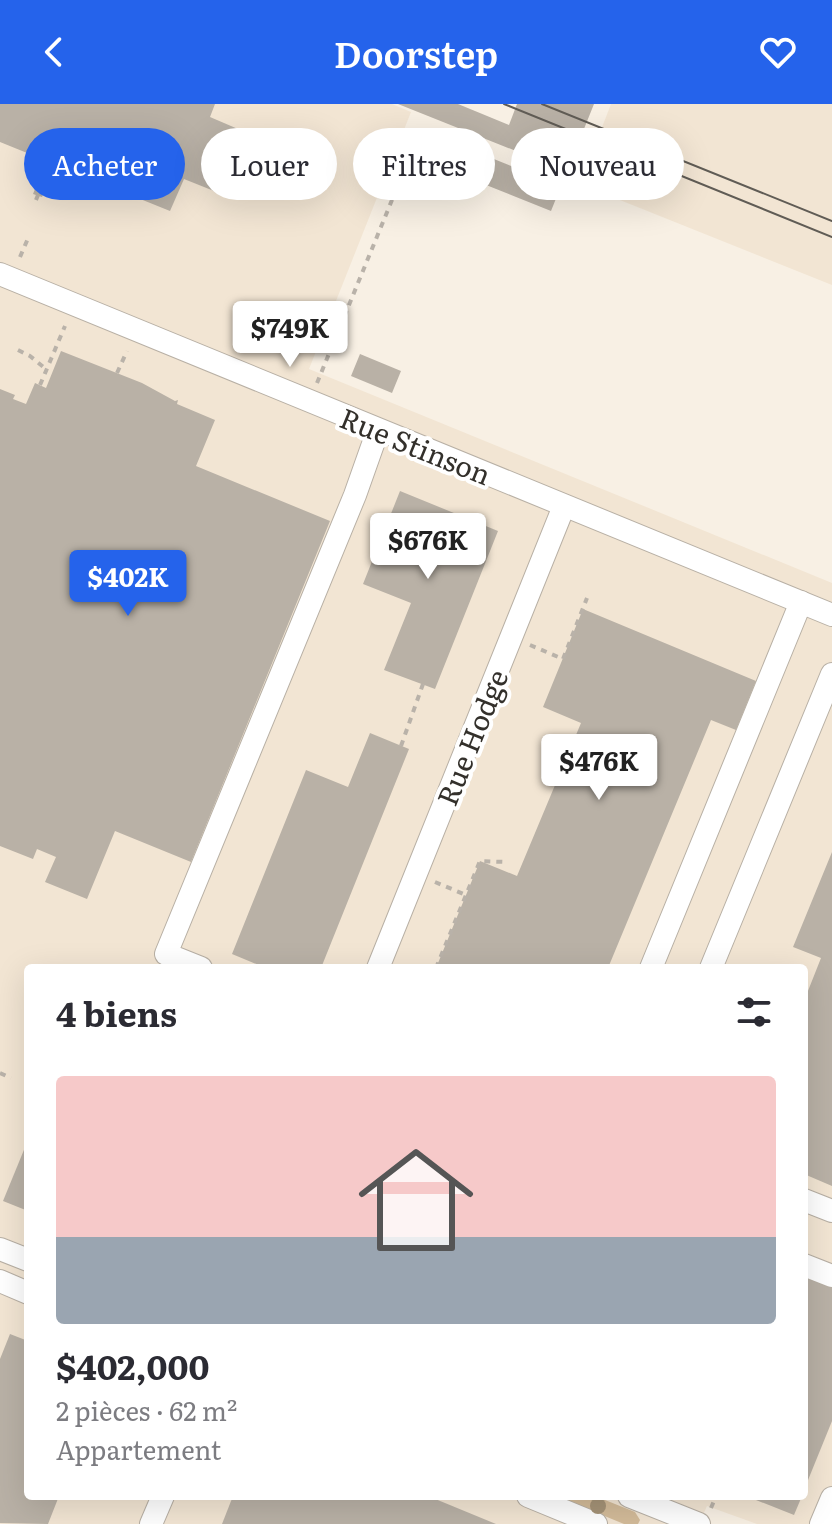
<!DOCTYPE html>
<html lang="fr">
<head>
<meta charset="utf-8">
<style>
  body { margin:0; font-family:Literata,serif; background:#f2f2f3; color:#2b2b33; height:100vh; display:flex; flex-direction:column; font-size:30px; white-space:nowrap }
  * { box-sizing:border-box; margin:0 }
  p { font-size:26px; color:#7c7c81 }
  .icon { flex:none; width:44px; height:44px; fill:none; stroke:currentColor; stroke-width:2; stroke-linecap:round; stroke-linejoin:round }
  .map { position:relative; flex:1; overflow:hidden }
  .drawer { position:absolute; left:24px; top:860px; width:784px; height:536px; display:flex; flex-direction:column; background:#fff; border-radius:8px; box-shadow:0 8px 32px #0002 }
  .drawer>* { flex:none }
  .guide { position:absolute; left:24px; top:24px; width:784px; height:72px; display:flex; gap:16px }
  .price { position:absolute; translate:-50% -68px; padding:0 18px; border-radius:8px; background:#fff; color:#222; font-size:26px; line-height:52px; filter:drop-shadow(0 2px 4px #0008) }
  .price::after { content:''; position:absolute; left:50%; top:48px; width:24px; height:18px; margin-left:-12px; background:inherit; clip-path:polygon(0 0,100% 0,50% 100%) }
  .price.active { background:#2563eb; color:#fff }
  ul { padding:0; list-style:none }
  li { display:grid; align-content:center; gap:16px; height:424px; padding:0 32px }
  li+li { border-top:2px solid #e1e1e2 }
  li span { display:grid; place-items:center; height:248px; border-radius:8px; color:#555 }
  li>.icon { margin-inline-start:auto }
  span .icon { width:144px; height:144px; fill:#fffc; stroke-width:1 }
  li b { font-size:34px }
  h2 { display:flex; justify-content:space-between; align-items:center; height:96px; padding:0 32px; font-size:34px }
  .pill { padding:0 28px; border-radius:36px; background:#fff; box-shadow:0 8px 32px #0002; font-size:28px; line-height:72px }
  .pill.active { background:#2563eb; color:#fff }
  header { display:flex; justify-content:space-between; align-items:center; height:104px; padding:0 32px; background:#2563eb; color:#fff; font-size:36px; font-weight:600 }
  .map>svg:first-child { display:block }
  .built { fill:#f2e5d3; fill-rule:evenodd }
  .green { fill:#d3bb99 }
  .building { fill:#b9b1a6 }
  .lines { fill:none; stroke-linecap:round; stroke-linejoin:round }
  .minor-casing { stroke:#b8b0a5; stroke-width:24 }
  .path { stroke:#b9b2a9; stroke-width:4; stroke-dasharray:6 6; stroke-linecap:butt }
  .minor { stroke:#fff; stroke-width:22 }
  .tram { stroke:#605c55; stroke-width:2 }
  .tree { fill:#a59377 }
  .labels { text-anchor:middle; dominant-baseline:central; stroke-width:8; stroke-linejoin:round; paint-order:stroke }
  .street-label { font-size:28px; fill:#33302b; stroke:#fff }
</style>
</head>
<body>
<header><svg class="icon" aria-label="back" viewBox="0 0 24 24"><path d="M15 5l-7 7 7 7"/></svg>Doorstep<svg class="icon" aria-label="heart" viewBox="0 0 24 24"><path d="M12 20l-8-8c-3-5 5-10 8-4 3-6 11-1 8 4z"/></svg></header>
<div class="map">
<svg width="832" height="1420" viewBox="0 0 832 1420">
  <rect width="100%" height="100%" fill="#f8f0e4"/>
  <g class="built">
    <path d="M 0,0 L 392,0 L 411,8 L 309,265 L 832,479 L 832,1420 L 757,1420 L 707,1402 L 699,1420 L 0,1420 ZM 28,864 L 804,864 L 804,1392 L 28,1392 Z"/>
    <path d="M 611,0 L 832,0 L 832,181 L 580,80 Z"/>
  </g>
  <path class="green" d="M 556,1392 L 595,1392 L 635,1408 L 640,1416 L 638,1420 L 624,1420 Z"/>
  <g class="building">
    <path d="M 0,0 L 215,0 L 210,13 L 238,25 L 214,87 L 184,75 L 170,107 L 66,65 L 59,83 L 48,79 L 42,93 L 33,90 L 39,75 L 29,71 L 37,53 L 0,38 Z"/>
    <path d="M 398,0 L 458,0 L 509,21 L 517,0 L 594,0 L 551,107 L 466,73 L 468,69 L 429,54 L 439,28 L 476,42 L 474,47 L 536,72 L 541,57 Z"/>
    <path d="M 61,247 L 142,279 L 175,297 L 178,296 L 177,300 L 215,316 L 196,362 L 330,417 L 191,758 L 115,727 L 87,795 L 45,778 L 56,753 L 37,745 L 33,755 L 0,742 L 0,285 L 15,291 L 13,295 L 26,300 L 35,279 L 46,284 Z"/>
    <path d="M 360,250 L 401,267 L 392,289 L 351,272 Z"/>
    <path d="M 400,387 L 498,427 L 435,585 L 384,566 L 411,499 L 363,480 Z"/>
    <path d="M 583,505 L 756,577 L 736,626 L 711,616 L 608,864 L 436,864 L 480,757 L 517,772 L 581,619 L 543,603 Z"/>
    <path d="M 370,629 L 409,645 L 321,864 L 266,864 L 232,850 L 306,666 L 348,683 Z"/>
    <path d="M 832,748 L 832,1082 L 804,1070 L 804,897 L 821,854 L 793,843 Z"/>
    <path d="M 28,1036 L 28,1107 L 3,1097 Z"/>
    <path d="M 804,1169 L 832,1180 L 832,1317 L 804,1386 Z"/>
    <path d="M 10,1230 L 28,1237 L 28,1392 L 59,1392 L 48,1420 L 0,1419 L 0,1255 Z"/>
    <path d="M 233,1392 L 428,1392 L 496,1420 L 222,1420 Z"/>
    <path d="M 746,1392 L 802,1392 L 794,1411 Z"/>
  </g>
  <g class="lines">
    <g class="minor-casing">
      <g id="minor">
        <path d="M 0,170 L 832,511"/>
        <path d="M 201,864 L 166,850 L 355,391 L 378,326"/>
        <path d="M 378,864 L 564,402"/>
        <path d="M 651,864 L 801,498"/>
        <path d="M 711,864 L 832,570"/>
        <path d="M 804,1096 L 832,1107"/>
        <path d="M 0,1145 L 28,1156"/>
        <path d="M 804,1161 L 832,1172"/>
        <path d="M 0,1177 L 28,1189"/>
        <path d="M 528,1392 L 596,1420"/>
        <path d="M 629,1392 L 699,1420"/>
        <path d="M 151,1420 L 163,1392"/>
        <path d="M 821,1420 L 832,1394"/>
      </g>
    </g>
    <g class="path">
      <path d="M 36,96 L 38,91"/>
      <path d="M 20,153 L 29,132"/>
      <path d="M 18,246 L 30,252 L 47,266"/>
      <path d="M 117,269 L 127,247"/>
      <path d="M 317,279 L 417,35 L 434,42"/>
      <path d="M 40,281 L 65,222"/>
      <path d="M 530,541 L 563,555 L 587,494"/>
      <path d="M 401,642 L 423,580"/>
      <path d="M 435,778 L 466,791"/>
      <path d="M 436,864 L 480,757 L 506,758"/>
      <path d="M 0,969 L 11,974"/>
      <path d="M 711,1404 L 716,1392"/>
    </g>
    <use href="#minor" class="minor"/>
    <g class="tram">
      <path d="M 504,0 L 832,133"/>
      <path d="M 542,0 L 832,117"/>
    </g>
  </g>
  <circle class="tree" cx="598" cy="1402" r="8"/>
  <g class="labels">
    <g class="street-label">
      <text transform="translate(416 341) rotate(22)">Rue Stinson</text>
      <text transform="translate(471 633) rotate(-68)">Rue Hodge</text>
    </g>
  </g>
</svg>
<b class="price" style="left:290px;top:265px">$749K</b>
<b class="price" style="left:428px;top:477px">$676K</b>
<b class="price active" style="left:128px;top:514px">$402K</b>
<b class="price" style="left:599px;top:698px">$476K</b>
<div class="guide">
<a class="pill active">Acheter</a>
<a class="pill">Louer</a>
<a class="pill">Filtres</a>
<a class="pill">Nouveau</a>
</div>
<section class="drawer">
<h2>4 biens<svg class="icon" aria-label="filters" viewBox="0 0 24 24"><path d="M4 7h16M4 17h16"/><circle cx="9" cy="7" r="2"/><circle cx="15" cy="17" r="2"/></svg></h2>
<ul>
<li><span style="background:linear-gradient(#f6c9c9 65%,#9aa5b1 0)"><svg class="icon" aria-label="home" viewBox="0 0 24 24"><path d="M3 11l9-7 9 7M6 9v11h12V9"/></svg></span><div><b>$402,000</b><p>2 pièces · 62 m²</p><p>Appartement</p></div></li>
</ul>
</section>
</div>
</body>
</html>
